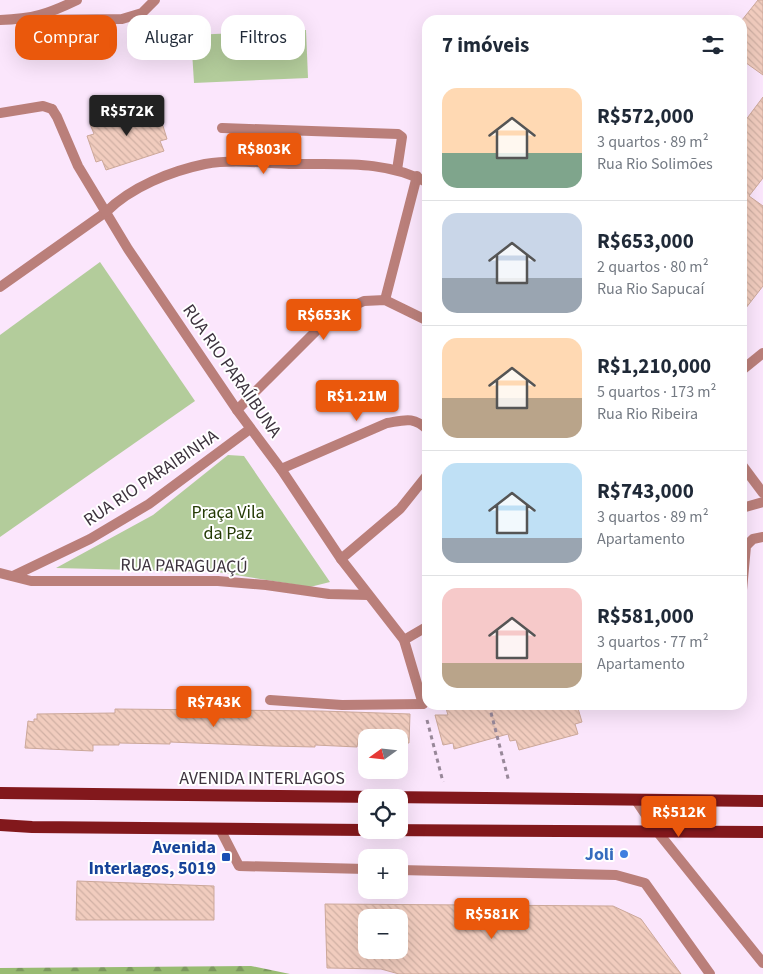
<!DOCTYPE html>
<html lang="pt">
<head>
<meta charset="utf-8">
<style>
  body { margin:0; font-family:"Source Sans 3",sans-serif; background:#f2f2f3; color:#1f2937; height:100vh; display:flex; flex-direction:column; font-size:19px; white-space:nowrap }
  * { box-sizing:border-box; margin:0 }
  p { font-size:16px; color:#747a83 }
  .icon { flex:none; width:28px; height:28px; fill:none; stroke:currentColor; stroke-width:2; stroke-linecap:round; stroke-linejoin:round }
  .map { position:relative; flex:1; overflow:hidden }
  .drawer { position:absolute; left:422px; top:15px; width:325px; height:695px; display:flex; flex-direction:column; background:#fff; border-radius:15px; box-shadow:0 5px 20px #0002 }
  .drawer>* { flex:none }
  .banner { position:absolute; left:15px; top:15px; width:332px; height:45px; display:flex; gap:10px }
  .needle { width:32px; rotate:255deg }
  .fabs { position:absolute; left:358px; top:729px; display:grid; gap:10px }
  .fabs a { display:grid; place-items:center; width:50px; height:50px; border-radius:10px; background:#fff; box-shadow:0 5px 20px #0002; font-size:25px }
  .price { position:absolute; translate:-50% -42px; padding:0 11px; border-radius:5px; background:#ea580c; color:#fff; font-size:16px; line-height:32px; filter:drop-shadow(0 1px 2px #0008) }
  .price::after { content:''; position:absolute; left:50%; top:30px; width:15px; height:11px; margin-left:-8px; background:inherit; clip-path:polygon(0 0,100% 0,50% 100%) }
  .price.active { background:#222; color:#fff }
  ul { padding:0; list-style:none }
  li { display:flex; align-items:center; gap:15px; height:125px; padding:0 20px }
  li+li { border-top:1px solid #e0e1e3 }
  li span { display:grid; place-items:center; flex:none; width:140px; height:100px; border-radius:15px; color:#555 }
  li>.icon { margin-inline-start:auto }
  span .icon { width:60px; height:60px; fill:#fffc; stroke-width:1 }
  li b { font-size:21px }
  h2 { display:flex; justify-content:space-between; align-items:center; height:60px; padding:0 20px; font-size:21px }
  .pill { padding:0 18px; border-radius:15px; background:#fff; box-shadow:0 5px 20px #0002; font-size:18px; line-height:45px }
  .pill.active { background:#ea580c; color:#fff }
  .map>svg:first-child { display:block }
  .forest { fill:url(#forest-firs) }
  .park { fill:#b3cc9b }
  .building { fill:url(#building-back-hatch); stroke:#cca89a; fill-rule:evenodd }
  .lines { fill:none; stroke-linecap:round; stroke-linejoin:round }
  .path { stroke:#988899; stroke-width:3; stroke-dasharray:4 4; stroke-linecap:butt }
  .lane { stroke:#ba7f7a; stroke-width:10 }
  .street { stroke:#ba7f7a; stroke-width:10 }
  .primary { stroke:#82181c; stroke-width:12 }
  .shop-dot { fill:#3f7fe0; stroke:#fff; stroke-width:2 }
  .transit-dot { fill:#1a4fb4; stroke:#fff; stroke-width:2 }
  .labels { text-anchor:middle; dominant-baseline:central; stroke-width:4; stroke-linejoin:round; paint-order:stroke }
  .street-label { font-size:18px; fill:#3d333e; stroke:#fff }
  .park-label { font-size:18px; fill:#243a04; stroke:#fff }
  .transit-label { font-size:18px; font-weight:bold; fill:#164399; stroke:#fff; text-anchor:end }
  .shop-label { font-size:18px; font-weight:bold; fill:#366cbe; stroke:#fff; text-anchor:end }
</style>
</head>
<body>
<div class="map">
<svg width="763" height="974" viewBox="0 0 763 974">
  <defs>
    <pattern id="forest-firs" width="22" height="20" patternUnits="userSpaceOnUse" patternTransform="scale(1.25)"><rect width="22" height="20" fill="#98bb72"/><path d="M5 1l3.5 6h-7zM16 11l3.5 6h-7z" fill="#7d995f"/></pattern>
    <pattern id="building-back-hatch" width="6" height="6" patternUnits="userSpaceOnUse" patternTransform="scale(1.25)"><rect width="6" height="6" fill="#f1ccbe"/><path d="M-1 5l2 2M0 0l6 6M5-1l2 2" fill="none" stroke="#d0b0a4"/></pattern>
  </defs>
  <rect width="100%" height="100%" fill="#fbe6fc"/>
  <path class="forest" d="M 251,966 L 290,974 L 0,974 L 0,968 Z"/>
  <g class="park">
    <path d="M 306,30 L 308,78 L 194,83 L 191,35 Z"/>
    <path d="M 100,262 L 195,401 L 0,537 L 0,335 Z"/>
    <path d="M 228,455 L 244,456 L 330,582 L 310,587 L 217,572 L 56,568 L 153,515 Z"/>
  </g>
  <g class="building">
    <path d="M 758,0 L 763,0 L 763,75 L 742,60 L 742,20 Z"/>
    <path d="M 763,97 L 763,178 L 749,196 L 763,206 L 763,286 L 742,313 L 742,125 Z"/>
    <path d="M 149,105 L 152,115 L 159,113 L 167,139 L 160,141 L 164,151 L 106,170 L 102,160 L 96,162 L 87,136 L 94,134 L 90,124 Z"/>
    <path d="M 445,705 L 577,705 L 582,722 L 575,724 L 578,734 L 519,750 L 516,740 L 510,741 L 508,734 L 454,749 L 453,743 L 443,745 L 435,715 L 448,715 Z"/>
    <path d="M 115,709 L 321,711 L 410,714 L 409,743 L 399,743 L 399,738 L 366,738 L 366,742 L 358,741 L 357,747 L 315,745 L 315,747 L 272,746 L 170,742 L 170,744 L 119,743 L 119,745 L 93,745 L 93,751 L 25,748 L 28,721 L 34,722 L 34,719 L 37,719 L 37,714 L 115,713 Z"/>
    <path d="M 77,881 L 214,886 L 214,920 L 76,920 Z"/>
    <path d="M 325,904 L 613,906 L 641,919 L 681,974 L 399,974 L 381,969 L 327,968 ZM 366,918 L 399,918 L 399,950 L 366,950 Z"/>
  </g>
  <g class="lines">
    <g class="path">
      <path d="M 489,705 L 509,782"/>
      <path d="M 427,720 L 443,782"/>
    </g>
    <g class="lane">
      <path d="M 0,20 C 33,19 48,14 77,0"/>
      <path d="M 20,20 L 122,19 L 142,13 L 155,0"/>
      <path d="M 0,113 L 43,106 L 52,109"/>
      <path d="M 222,128 L 398,134 L 402,137 L 397,170"/>
      <path d="M 0,287 L 106,212"/>
      <path d="M 742,465 L 763,493"/>
      <path d="M 742,508 L 763,502"/>
      <path d="M 270,700 L 342,705 L 423,704"/>
      <path d="M 220,829 L 239,866 L 366,869"/>
      <path d="M 399,870 L 616,875 L 645,883 L 710,974"/>
    </g>
    <g class="street">
      <path d="M 52,109 L 57,117 L 78,166 L 128,249 L 237,410 L 281,469 L 341,559 L 404,640 L 423,704"/>
      <path d="M 106,212 C 131,187 171,171 205,164 C 233,159 261,163 289,164 C 336,165 385,159 428,183"/>
      <path d="M 385,300 L 417,176"/>
      <path d="M 742,370 L 763,353"/>
      <path d="M 237,410 L 319,328 L 344,310 L 364,301 L 385,300 L 428,321"/>
      <path d="M 281,469 L 387,423 C 405,420 413,416 428,430"/>
      <path d="M 341,559 L 400,509 L 428,474"/>
      <path d="M 0,573 L 31,581 L 218,581 L 266,585 L 329,594 L 368,595"/>
      <path d="M 13,576 L 90,539 L 149,504 L 250,429"/>
      <path d="M 742,590 L 746,546 L 753,539 L 763,537"/>
      <path d="M 404,640 L 428,626"/>
      <path d="M 635,799 L 656,830 L 763,963"/>
    </g>
    <g class="primary">
      <path d="M 0,793 L 763,801"/>
      <path d="M 0,825 L 32,827 L 366,830"/>
      <path d="M 374,830 L 763,832"/>
    </g>
  </g>
  <circle class="shop-dot" cx="624" cy="854" r="5"/>
  <rect class="transit-dot" x="221" y="852" width="10" height="10" rx="2.5"/>
  <g class="labels">
    <g class="street-label">
      <text transform="translate(232 371) rotate(55)">RUA RIO PARAÍIBUNA</text>
      <text transform="translate(151 478) rotate(-34)">RUA RIO PARAIBINHA</text>
      <text transform="translate(184 566) rotate(1)">RUA PARAGUAÇÚ</text>
      <text x="262" y="778">AVENIDA INTERLAGOS</text>
    </g>
    <g class="park-label">
      <text x="228" y="512">Praça Vila<tspan x="228" dy="21">da Paz</tspan></text>
    </g>
    <g class="transit-label">
      <text x="216" y="847">Avenida<tspan x="216" dy="21">Interlagos, 5019</tspan></text>
    </g>
    <g class="shop-label">
      <text x="614" y="854">Joli</text>
    </g>
  </g>
</svg>
<div class="fabs">
<a><svg class="needle" viewBox="-14 -14 28 28"><path d="M0-13l5 13h-10z" fill="#e53935"/><path d="M0 13l5-13h-10z" fill="#747a83"/></svg></a>
<a><svg class="icon" aria-label="locate" viewBox="0 0 24 24"><circle cx="12" cy="12" r="6"/><path d="M12 2v4M12 18v4M2 12h4M18 12h4"/></svg></a>
<a>+</a>
<a>−</a>
</div>
<b class="price active" style="left:127px;top:137px">R$572K</b>
<b class="price" style="left:264px;top:175px">R$803K</b>
<b class="price" style="left:324px;top:341px">R$653K</b>
<b class="price" style="left:357px;top:422px">R$1.21M</b>
<b class="price" style="left:214px;top:728px">R$743K</b>
<b class="price" style="left:679px;top:838px">R$512K</b>
<b class="price" style="left:492px;top:940px">R$581K</b>
<div class="banner">
<a class="pill active">Comprar</a>
<a class="pill">Alugar</a>
<a class="pill">Filtros</a>
</div>
<section class="drawer">
<h2>7 imóveis<svg class="icon" aria-label="filters" viewBox="0 0 24 24"><path d="M4 7h16M4 17h16"/><circle cx="9" cy="7" r="2"/><circle cx="15" cy="17" r="2"/></svg></h2>
<ul>
<li><span style="background:linear-gradient(#ffd9b3 65%,#7fa58c 0)"><svg class="icon" aria-label="home" viewBox="0 0 24 24"><path d="M3 11l9-7 9 7M6 9v11h12V9"/></svg></span><div><b>R$572,000</b><p>3 quartos · 89 m²</p><p>Rua Rio Solimões</p></div></li>
<li><span style="background:linear-gradient(#c9d6e8 65%,#9aa5b1 0)"><svg class="icon" aria-label="home" viewBox="0 0 24 24"><path d="M3 11l9-7 9 7M6 9v11h12V9"/></svg></span><div><b>R$653,000</b><p>2 quartos · 80 m²</p><p>Rua Rio Sapucaí</p></div></li>
<li><span style="background:linear-gradient(#ffd9b3 60%,#b9a48a 0)"><svg class="icon" aria-label="home" viewBox="0 0 24 24"><path d="M3 11l9-7 9 7M6 9v11h12V9"/></svg></span><div><b>R$1,210,000</b><p>5 quartos · 173 m²</p><p>Rua Rio Ribeira</p></div></li>
<li><span style="background:linear-gradient(#bfe0f5 75%,#9aa5b1 0)"><svg class="icon" aria-label="home" viewBox="0 0 24 24"><path d="M3 11l9-7 9 7M6 9v11h12V9"/></svg></span><div><b>R$743,000</b><p>3 quartos · 89 m²</p><p>Apartamento</p></div></li>
<li><span style="background:linear-gradient(#f6c9c9 75%,#b9a48a 0)"><svg class="icon" aria-label="home" viewBox="0 0 24 24"><path d="M3 11l9-7 9 7M6 9v11h12V9"/></svg></span><div><b>R$581,000</b><p>3 quartos · 77 m²</p><p>Apartamento</p></div></li>
</ul>
</section>
</div>
</body>
</html>
